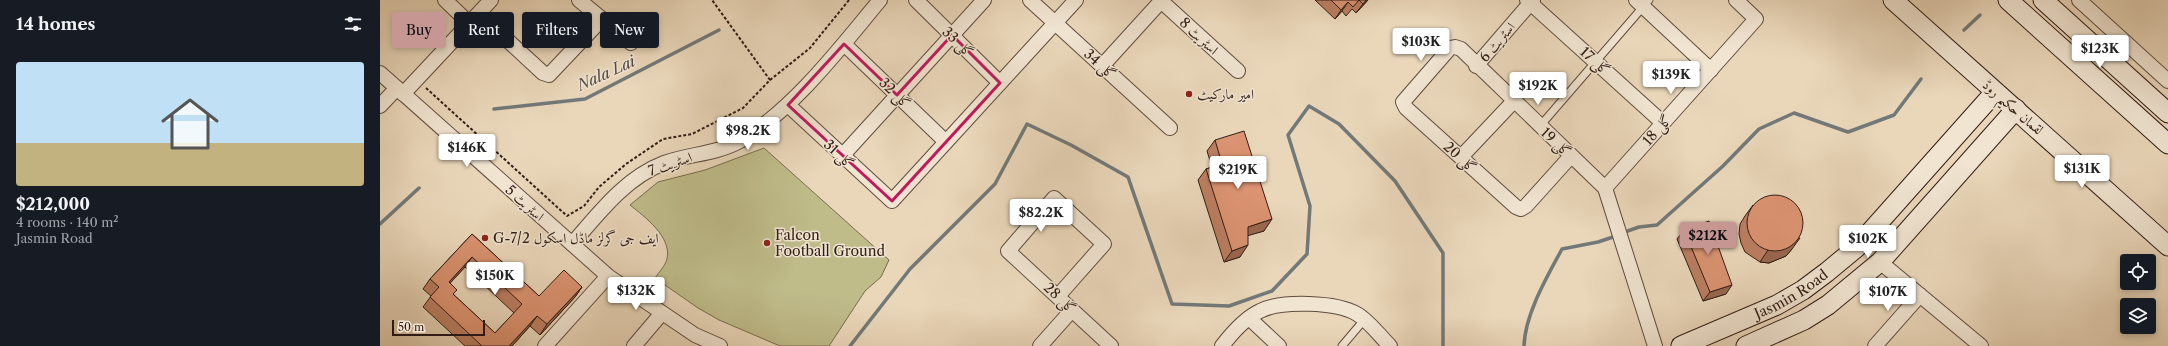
<!DOCTYPE html>
<html lang="en">
<head>
<meta charset="utf-8">
<style>
  body { margin:0; font-family:"Libre Caslon Text",Amiri,serif; background:#242831; color:#f1f3f6; height:100vh; display:flex; flex-direction:column; font-size:15px; white-space:nowrap }
  * { box-sizing:border-box; margin:0 }
  p { font-size:13px; color:#9ea1a6 }
  .icon { flex:none; width:22px; height:22px; fill:none; stroke:currentColor; stroke-width:2; stroke-linecap:round; stroke-linejoin:round }
  .map { position:relative; flex:1; overflow:hidden }
  .panel { display:flex; flex-direction:column; background:#171b24; width:380px }
  .panel>* { flex:none }
  .top-card { position:absolute; left:12px; top:12px; width:380px; height:36px; display:flex; gap:8px }
  .controls { position:absolute; left:1740px; top:254px; display:grid; gap:8px }
  .controls a { display:grid; place-items:center; width:36px; height:36px; border-radius:4px; background:#171b24; box-shadow:0 2px 6px #0003; font-size:20px }
  .scale { position:absolute; left:12px; bottom:10px; width:93px; box-sizing:border-box; padding-left:4px; border:2px solid #311d16; border-top:0; font-size:11px; line-height:14px; white-space:nowrap; color:#311d16; -webkit-text-stroke:3px #f1e5d2; paint-order:stroke }
  .price { position:absolute; translate:-50% -34px; padding:0 9px; border-radius:4px; background:#fff; color:#222; font-size:13px; line-height:26px; filter:drop-shadow(0 1px 2px #0008) }
  .price::after { content:''; position:absolute; left:50%; top:24px; width:12px; height:9px; margin-left:-6px; background:inherit; clip-path:polygon(0 0,100% 0,50% 100%) }
  .price.on { background:#c59692; color:#111 }
  ul { padding:0; list-style:none }
  li { display:grid; align-content:center; gap:8px; height:212px; padding:0 16px }
  li+li { border-top:1px solid #363941 }
  li span { display:grid; place-items:center; height:124px; border-radius:4px; color:#555 }
  li>.icon { margin-inline-start:auto }
  span .icon { width:72px; height:72px; fill:#fffc; stroke-width:1 }
  li b { font-size:17px }
  h2 { display:flex; justify-content:space-between; align-items:center; height:48px; padding:0 16px; font-size:17px }
  .pill { padding:0 14px; border-radius:4px; background:#171b24; box-shadow:0 2px 6px #0003; font-size:14px; line-height:36px }
  .pill.on { background:#c59692; color:#111 }
  main { display:flex; flex:1; min-height:0 }
  .map>svg:first-child { display:block }
  .green { fill:#bfbc8a; stroke:#786c50 }
  .lines { fill:none; stroke-linecap:round; stroke-linejoin:round }
  .stream { stroke:#727979; stroke-width:3.5 }
  .lane-casing { stroke:#5f4c3f; stroke-width:9 }
  .street-casing { stroke:#5f4c3f; stroke-width:16 }
  .secondary-casing { stroke:#311d16; stroke-width:21 }
  .path { stroke:#311d16; stroke-width:2; stroke-dasharray:3 2; stroke-linecap:butt }
  .lane { stroke:#f1e5d2; stroke-width:7 }
  .street { stroke:#f1e5d2; stroke-width:14 }
  .secondary { stroke:#f1e5d2; stroke-width:19 }
  .wall { fill:#bc7e61; stroke:#311d16; fill-rule:evenodd }
  .shaded-wall { fill:#99674f; stroke:#311d16 }
  .building { fill:#db9371; stroke:#311d16; fill-rule:evenodd }
  .marked { fill:none; stroke:#c2185b; stroke-width:3; stroke-linejoin:round }
  .poi-dot { fill:#8f2418; stroke:#f1e5d2; stroke-width:1.5 }
  .labels { text-anchor:middle; dominant-baseline:central; stroke-width:3; stroke-linejoin:round; paint-order:stroke }
  .street-label { font-size:14px; fill:#311d16; stroke:#f1e5d2 }
  .poi-label { font-size:14px; fill:#311d16; stroke:#f1e5d2; text-anchor:start }
  .water-label { font-size:15px; font-style:italic; fill:#524b48; stroke:#f1e5d2 }
</style>
</head>
<body>
<main>
<section class="panel">
<h2>14 homes<svg class="icon" aria-label="filters" viewBox="0 0 24 24"><path d="M4 7h16M4 17h16"/><circle cx="9" cy="7" r="2"/><circle cx="15" cy="17" r="2"/></svg></h2>
<ul>
<li><span style="background:linear-gradient(#bfe0f5 65%,#c2b280 0)"><svg class="icon" aria-label="home" viewBox="0 0 24 24"><path d="M3 11l9-7 9 7M6 9v11h12V9"/></svg></span><div><b>$212,000</b><p>4 rooms · 140 m²</p><p>Jasmin Road</p></div></li>
</ul>
</section>
<div class="map">
<svg width="1788" height="346" viewBox="0 0 1788 346">
  <rect width="100%" height="100%" fill="#ead7ba"/>
  <filter id="stains"><feTurbulence type="fractalNoise" baseFrequency=".005" numOctaves="4"/><feColorMatrix values="0 0 0 0 .2 0 0 0 0 .09 0 0 0 0 .02 0 0 0 .5 -.17"/></filter>
  <radialGradient id="worn" r=".72"><stop offset=".6" stop-color="#630" stop-opacity="0"/><stop offset="1" stop-color="#630" stop-opacity=".3"/></radialGradient>
  <path class="green" d="M 384,148 L 509,260 L 501,277 L 485,291 L 449,346 L 400,346 L 339,320 L 318,308 L 275,278 C 279,272 285,266 287,259 C 292,237 265,217 250,205 L 278,182 L 325,170 Z"/>
  <g class="lines">
    <g class="stream">
      <path d="M 1584,30 L 1600,15"/>
      <path d="M 114,109 L 205,99 L 339,30"/>
      <path d="M 0,224 L 39,188"/>
      <path d="M 1242,233 L 1259,227 L 1277,225 L 1343,166 L 1379,129 L 1414,113 L 1468,132 L 1514,115 L 1541,79"/>
      <path d="M 470,346 L 530,269 L 615,184 L 647,124 L 691,145 L 748,177 L 792,304 L 849,306 L 892,291 L 927,254 L 930,206 L 908,135 L 929,106 L 959,124 L 1015,181 L 1063,253 L 1063,346"/>
      <path d="M 1144,346 C 1145,314 1167,277 1182,249 L 1218,242 L 1236,236"/>
    </g>
    <g class="lane-casing">
      <g id="lane">
        <path d="M 1160,126 L 1269,0"/>
        <path d="M 962,346 L 984,320"/>
      </g>
    </g>
    <g class="street-casing">
      <g id="street">
        <path d="M 65,0 L 90,24"/>
        <path d="M 199,0 L 251,43"/>
        <path d="M 536,0 L 620,83"/>
        <path d="M 650,0 L 790,128"/>
        <path d="M 780,0 L 858,71"/>
        <path d="M 1147,0 L 1283,123"/>
        <path d="M 1256,0 L 1331,70"/>
        <path d="M 1699,0 L 1788,81"/>
        <path d="M 99,14 L 163,73 L 169,75 L 222,19"/>
        <path d="M 464,44 L 566,142"/>
        <path d="M 722,66 L 782,0"/>
        <path d="M 1096,66 L 1153,0"/>
        <path d="M 0,73 L 228,276 L 315,335 L 340,346"/>
        <path d="M 23,94 L 111,0"/>
        <path d="M 408,105 L 512,201 L 696,0"/>
        <path d="M 0,106 L 17,88"/>
        <path d="M 462,156 L 604,0"/>
        <path d="M 1191,156 L 1146,206 L 1141,209 L 1136,207 L 1026,108 L 1023,102 L 1070,48 L 1075,47 L 1081,49 L 1225,188 L 1275,346"/>
        <path d="M 1081,157 L 1133,102"/>
        <path d="M 1225,188 L 1376,19 L 1356,0"/>
        <path d="M 192,244 C 219,213 245,178 284,163 C 309,154 336,154 360,141 C 414,109 460,48 500,0"/>
        <path d="M 1500,262 L 1601,346"/>
        <path d="M 678,296 L 724,244 L 674,198 L 628,251 L 731,346"/>
        <path d="M 869,318 L 899,346"/>
        <path d="M 165,346 L 228,276"/>
        <path d="M 254,346 L 282,313"/>
        <path d="M 660,346 L 692,310"/>
        <path d="M 842,346 C 852,333 865,318 880,311 C 901,300 957,302 977,314 C 989,321 1000,336 1010,346"/>
        <path d="M 1495,346 L 1540,295"/>
      </g>
    </g>
    <g class="secondary-casing">
      <g id="secondary">
        <path d="M 1513,0 L 1788,246"/>
        <path d="M 1628,0 L 1788,144"/>
        <path d="M 1663,0 L 1788,113"/>
        <path id="s1" d="M 1301,346 L 1397,305 L 1423,290 L 1447,272 L 1476,248 L 1615,92"/>
        <path d="M 1366,346 L 1424,320 L 1448,305 L 1500,262 L 1636,109"/>
      </g>
    </g>
    <g class="path">
      <path d="M 390,80 L 430,48 L 469,0"/>
      <path d="M 46,88 L 187,216 L 204,206 L 219,187 L 246,164 L 283,139 L 312,134 L 363,108 L 390,80 L 332,0"/>
    </g>
    <use href="#lane" class="lane"/>
    <use href="#street" class="street"/>
    <use href="#secondary" class="secondary"/>
  </g>
  <g class="wall">
    <path d="M 935,0 L 988,0 L 976,13 L 972,9 L 966,16 L 962,11 L 955,19 Z"/>
    <path d="M 835,140 L 884,231 L 868,235 L 860,257 L 844,262 L 818,180 L 826,169 L 832,167 L 827,151 Z"/>
    <path d="M 1373,205 L 1412,249 L 1406,256 L 1389,263 L 1380,262 L 1365,252 L 1361,243 L 1359,234 L 1360,224 L 1365,216 Z"/>
    <path d="M 1304,230 L 1346,294 L 1323,301 L 1297,239 Z"/>
    <path d="M 92,234 L 159,296 L 202,287 L 195,297 L 160,335 L 150,326 L 132,346 L 85,346 L 43,307 L 51,296 L 43,289 L 50,279 ZM 85,267 L 134,313 L 115,333 L 74,295 L 70,283 Z"/>
  </g>
  <g class="shaded-wall">
    <path d="M 986,0 L 988,0 L 976,13 L 983,4 Z"/>
    <path d="M 968,2 L 962,11 L 955,19 L 961,10 Z"/>
    <path d="M 892,219 L 884,231 L 860,238 L 868,227 Z"/>
    <path d="M 1420,238 L 1412,249 L 1406,256 L 1389,263 L 1380,262 L 1388,250 Z"/>
    <path d="M 868,245 L 860,257 L 844,262 L 852,251 Z"/>
    <path d="M 92,257 L 85,267 L 62,292 L 69,282 Z"/>
    <path d="M 1352,285 L 1346,294 L 1323,301 L 1330,292 Z"/>
    <path d="M 202,287 L 195,297 L 160,335 L 167,324 Z"/>
    <path d="M 157,316 L 150,326 L 132,346 L 129,346 Z"/>
  </g>
  <g class="building">
    <path d="M 951,0 L 986,0 L 983,4 L 979,0 L 973,7 L 968,2 L 961,10 Z"/>
    <path d="M 864,131 L 892,219 L 868,227 L 868,245 L 852,251 L 826,169 L 842,164 L 835,140 Z"/>
    <circle cx="1395" cy="223" r="28"/>
    <path d="M 1329,221 L 1352,285 L 1330,292 L 1304,230 Z"/>
    <path d="M 92,234 L 159,296 L 184,270 L 202,287 L 167,324 L 157,316 L 129,346 L 102,346 L 50,297 L 59,287 L 50,279 ZM 92,257 L 142,304 L 115,333 L 73,294 L 77,290 L 69,282 Z"/>
  </g>
  <path class="marked" d="M 572,35 L 620,83 L 512,201 L 408,105 L 464,44 L 517,95 Z"/>
  <g class="poi-dot">
    <circle cx="809" cy="94" r="4"/>
    <circle cx="105" cy="238" r="4"/>
    <circle cx="387" cy="243" r="4"/>
  </g>
  <g class="labels">
    <g class="street-label">
      <text transform="translate(819 36) rotate(43)">اسٹریٹ 8</text>
      <text transform="translate(578 42) rotate(44)">گلی 33</text>
      <text transform="translate(1117 42) rotate(-50)">اسٹریٹ 6</text>
      <text transform="translate(1215 61) rotate(42)">گلی 17</text>
      <text transform="translate(720 64) rotate(42)">گلی 34</text>
      <text transform="translate(515 93) rotate(44)">گلی 32</text>
      <text transform="translate(1633 107) rotate(41)">لقمان حکیم روڈ</text>
      <text transform="translate(1277 130) rotate(-48)">گلی 18</text>
      <text transform="translate(1176 142) rotate(43)">گلی 19</text>
      <text transform="translate(459 154) rotate(43)">گلی 31</text>
      <text transform="translate(1080 157) rotate(42)">گلی 20</text>
      <text transform="translate(290 164) rotate(-19)">اسٹریٹ 7</text>
      <text transform="translate(145 203) rotate(42)">اسٹریٹ 5</text>
      <text stroke="none"><textPath href="#s1" startOffset="122">Jasmin Road</textPath></text>
      <text transform="translate(680 298) rotate(43)">گلی 28</text>
    </g>
    <g class="poi-label">
      <text x="817" y="94">امیر مارکیٹ</text>
      <text x="395" y="235">Falcon<tspan x="395" dy="16">Football Ground</tspan></text>
      <text x="113" y="238">G-7/2 ایف جی گرلز ماڈل اسکول</text>
    </g>
    <g class="water-label">
      <text transform="translate(226 73) rotate(-25)">Nala Lai</text>
    </g>
  </g>
  <rect width="100%" height="100%" filter="url(#stains)"/>
  <rect width="100%" height="100%" fill="url(#worn)"/>
</svg>
<div class="controls">
<a><svg class="icon" aria-label="locate" viewBox="0 0 24 24"><circle cx="12" cy="12" r="6"/><path d="M12 2v4M12 18v4M2 12h4M18 12h4"/></svg></a>
<a><svg class="icon" aria-label="layers" viewBox="0 0 24 24"><path d="M12 4l9 5-9 5-9-5zM3 14l9 5 9-5"/></svg></a>
</div>
<div class="scale">50 m</div>
<b class="price" style="left:1041px;top:62px">$103K</b>
<b class="price" style="left:1720px;top:69px">$123K</b>
<b class="price" style="left:1291px;top:95px">$139K</b>
<b class="price" style="left:1158px;top:106px">$192K</b>
<b class="price" style="left:368px;top:151px">$98.2K</b>
<b class="price" style="left:87px;top:168px">$146K</b>
<b class="price" style="left:1702px;top:189px">$131K</b>
<b class="price" style="left:858px;top:190px">$219K</b>
<b class="price" style="left:661px;top:233px">$82.2K</b>
<b class="price on" style="left:1328px;top:256px">$212K</b>
<b class="price" style="left:1488px;top:259px">$102K</b>
<b class="price" style="left:115px;top:296px">$150K</b>
<b class="price" style="left:256px;top:311px">$132K</b>
<b class="price" style="left:1508px;top:312px">$107K</b>
<div class="top-card">
<a class="pill on">Buy</a>
<a class="pill">Rent</a>
<a class="pill">Filters</a>
<a class="pill">New</a>
</div>
</div>
</main>
</body>
</html>
